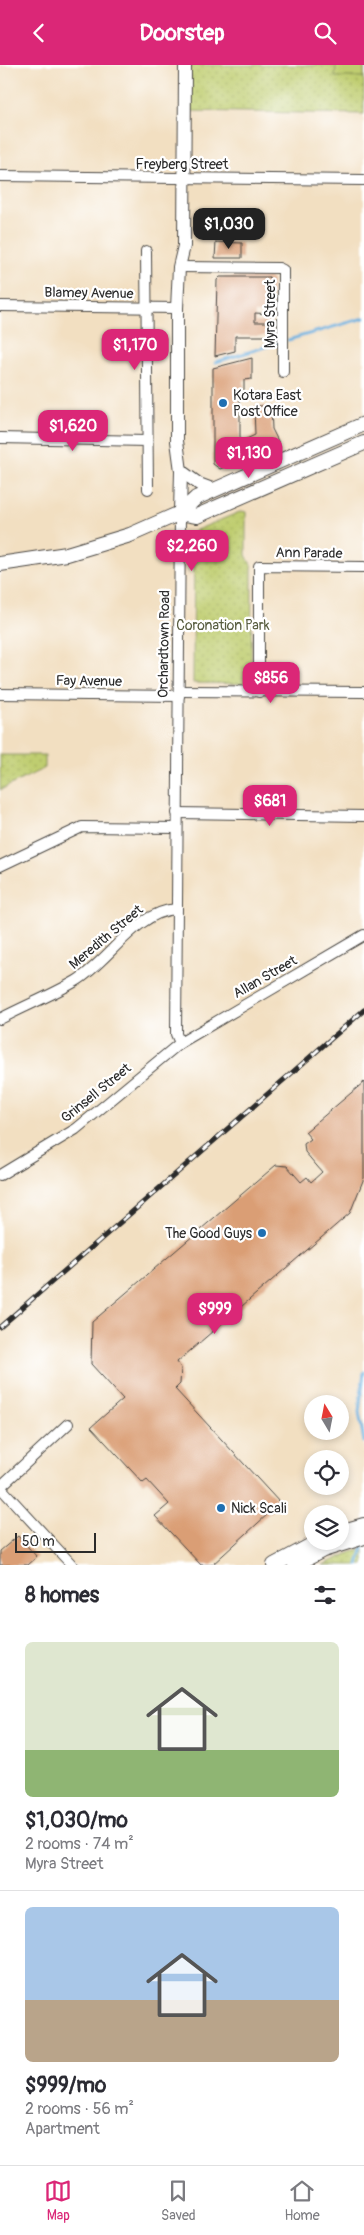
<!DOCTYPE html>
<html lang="en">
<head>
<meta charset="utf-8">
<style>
  body { margin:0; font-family:Pangolin,sans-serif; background:#f7f7f7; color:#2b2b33; height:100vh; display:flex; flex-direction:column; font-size:19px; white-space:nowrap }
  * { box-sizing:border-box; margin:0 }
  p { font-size:16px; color:#7c7c81 }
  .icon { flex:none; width:28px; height:28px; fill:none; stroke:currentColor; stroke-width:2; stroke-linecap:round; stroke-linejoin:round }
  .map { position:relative; height:1500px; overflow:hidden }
  .side { display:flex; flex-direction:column; background:#fff; flex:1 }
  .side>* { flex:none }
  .needle { width:32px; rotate:350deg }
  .fabs { position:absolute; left:304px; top:1330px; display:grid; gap:10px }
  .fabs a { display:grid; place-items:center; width:45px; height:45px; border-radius:50%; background:#fff; box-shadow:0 2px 8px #0003; font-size:25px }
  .scale { position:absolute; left:15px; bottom:12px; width:81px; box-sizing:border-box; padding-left:5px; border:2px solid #2b2b2b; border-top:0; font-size:14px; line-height:18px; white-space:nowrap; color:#2b2b2b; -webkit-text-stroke:4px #fff; paint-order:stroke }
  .price { position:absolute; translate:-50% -42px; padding:0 11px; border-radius:10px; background:#db2777; color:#fff; font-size:16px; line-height:32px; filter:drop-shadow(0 1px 2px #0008) }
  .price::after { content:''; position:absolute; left:50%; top:30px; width:15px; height:11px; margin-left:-8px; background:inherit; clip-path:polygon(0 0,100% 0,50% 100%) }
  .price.active { background:#222; color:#fff }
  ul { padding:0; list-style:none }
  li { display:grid; align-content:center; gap:10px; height:265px; padding:0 25px }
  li+li { border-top:1px solid #e1e1e2 }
  li span { display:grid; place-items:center; height:155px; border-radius:8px; color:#555 }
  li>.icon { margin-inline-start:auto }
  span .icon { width:90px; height:90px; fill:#fffc; stroke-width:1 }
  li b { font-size:21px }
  h2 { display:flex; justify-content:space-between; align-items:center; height:60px; padding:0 25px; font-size:21px }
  header { display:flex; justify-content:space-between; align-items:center; height:65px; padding:0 25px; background:#db2777; color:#fff; font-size:22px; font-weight:700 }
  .menu { display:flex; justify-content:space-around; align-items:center; height:70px; border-top:1px solid #e1e1e2; background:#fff; font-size:14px; color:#7c7c81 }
  .menu a { display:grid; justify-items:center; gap:2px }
  .menu .active { color:#db2777 }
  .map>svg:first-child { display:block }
  .park { fill:url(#park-dots); stroke:#757c4d }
  .pitch { fill:#bfcd6f; stroke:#757c4d }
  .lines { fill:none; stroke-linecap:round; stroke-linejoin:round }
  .stream { stroke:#68aede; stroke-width:3 }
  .building { fill:#da9e75 }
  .minor-casing { stroke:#494642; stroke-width:12 }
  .tertiary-casing { stroke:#494642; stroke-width:14 }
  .secondary-casing { stroke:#494642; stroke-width:16 }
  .minor { stroke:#fff; stroke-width:10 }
  .tertiary { stroke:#fff; stroke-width:12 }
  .secondary { stroke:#fff; stroke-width:14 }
  .rail-casing { stroke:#2b2b2b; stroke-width:5 }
  .rail { stroke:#fff; stroke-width:3; stroke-dasharray:9; stroke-linecap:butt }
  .poi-dot { fill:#1f6fb2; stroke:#fff; stroke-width:2 }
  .labels { text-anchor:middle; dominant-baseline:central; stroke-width:4.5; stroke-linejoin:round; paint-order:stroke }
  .street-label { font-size:14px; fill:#2b2b2b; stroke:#fff }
  .poi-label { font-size:14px; fill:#2b2b2b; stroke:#fff; text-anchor:start }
  .park-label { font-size:14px; fill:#575c3f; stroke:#fff }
</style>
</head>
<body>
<header><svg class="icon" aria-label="back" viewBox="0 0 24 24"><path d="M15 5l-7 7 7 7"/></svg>Doorstep<svg class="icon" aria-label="search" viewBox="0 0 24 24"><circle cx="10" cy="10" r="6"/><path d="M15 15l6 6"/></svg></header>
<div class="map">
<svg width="364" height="1500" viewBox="0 0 364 1500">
  <defs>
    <pattern id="park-dots" width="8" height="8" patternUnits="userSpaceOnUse" patternTransform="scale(1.25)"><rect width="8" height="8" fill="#bfcd6f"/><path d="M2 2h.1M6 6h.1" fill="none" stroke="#a4b060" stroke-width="1.8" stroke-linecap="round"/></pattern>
  </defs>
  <rect width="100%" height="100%" fill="#fff"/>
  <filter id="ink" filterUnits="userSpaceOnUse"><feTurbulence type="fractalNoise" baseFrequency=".02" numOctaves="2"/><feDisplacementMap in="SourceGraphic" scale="10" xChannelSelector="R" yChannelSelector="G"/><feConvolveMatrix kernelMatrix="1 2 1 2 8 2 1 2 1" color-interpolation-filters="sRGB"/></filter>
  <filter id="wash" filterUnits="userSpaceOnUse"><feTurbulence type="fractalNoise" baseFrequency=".0096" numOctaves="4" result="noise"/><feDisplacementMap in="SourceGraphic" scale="20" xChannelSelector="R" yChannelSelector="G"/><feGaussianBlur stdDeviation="1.12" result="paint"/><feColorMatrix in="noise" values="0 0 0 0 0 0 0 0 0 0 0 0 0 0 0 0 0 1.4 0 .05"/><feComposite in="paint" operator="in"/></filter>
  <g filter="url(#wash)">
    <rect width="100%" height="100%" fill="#f2dfc1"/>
    <g class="park">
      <path d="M 185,0 L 364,0 L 364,49 L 185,46 Z"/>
      <path d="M 242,446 L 246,447 L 246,490 L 252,502 L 251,619 L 193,618 L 194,466 Z"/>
      <path d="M 0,690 L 45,690 L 45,703 L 0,725 Z"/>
      <path d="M 364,1484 L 364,1500 L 323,1500 L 352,1487 Z"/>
    </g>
    <path class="pitch" d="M 336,0 L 364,0 L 364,12 L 335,12 Z"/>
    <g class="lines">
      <g class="stream">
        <path d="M 288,275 L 364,253"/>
        <path d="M 216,297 L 278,278"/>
        <path d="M 364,1307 L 359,1347 L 364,1377"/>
        <path d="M 358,1500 L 363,1482"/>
      </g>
    </g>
    <g id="blocks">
      <g class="building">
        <path d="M 216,177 L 242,178 L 242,193 L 215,193 Z"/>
        <path d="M 220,212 L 269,212 L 272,215 L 272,249 L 255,248 L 255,257 L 272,257 L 272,271 L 235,271 L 235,286 L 215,291 L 217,215 Z"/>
        <path d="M 252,293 L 252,314 L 244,315 L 244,330 L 240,330 L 240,377 L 255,370 L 254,341 L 271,341 L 272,364 L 279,378 L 220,404 L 213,399 L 213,303 Z"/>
        <path d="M 364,1017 L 364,1113 L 350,1148 L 177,1297 L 181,1303 L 180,1319 L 175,1324 L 280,1438 L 212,1500 L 201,1500 L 155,1451 L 169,1439 L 147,1415 L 143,1418 L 91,1362 L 123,1334 L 91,1299 L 92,1257 L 276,1100 L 287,1101 L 301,1117 L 307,1112 L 311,1117 L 322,1107 L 305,1087 L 304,1079 L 311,1074 L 305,1067 Z"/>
        <path d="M 18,1471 L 37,1492 L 28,1500 L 0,1500 L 0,1486 Z"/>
      </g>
    </g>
  </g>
  <g filter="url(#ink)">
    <use href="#blocks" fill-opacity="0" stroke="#494642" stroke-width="1"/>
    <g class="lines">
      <g class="minor-casing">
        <g id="minor">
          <path d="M 0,111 L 364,115"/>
          <path d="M 146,186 L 148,424"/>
          <path d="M 179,202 L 279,203 L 283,205 L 283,307"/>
          <path d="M 0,241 L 177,243"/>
          <path d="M 0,373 L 147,376"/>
          <path d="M 179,626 L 364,627"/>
          <path d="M 259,627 L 259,501 L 364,502"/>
          <path d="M 0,629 L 179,631"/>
          <path d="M 177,748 L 364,751"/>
          <path d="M 0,801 L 82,762 L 177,763"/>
          <path d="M 0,954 C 25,941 52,930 76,916 C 109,896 136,846 177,844"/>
          <path d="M 180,978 L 176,969 L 180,448"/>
          <path d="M 0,1110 L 76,1064 L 180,978 L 364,870"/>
          <path d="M 0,1422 L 72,1500"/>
          <path d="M 0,1422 L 68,1359"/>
        </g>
      </g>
      <g class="tertiary-casing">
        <g id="tertiary">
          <path d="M 181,406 L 199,419 L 215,425"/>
          <path d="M 180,448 L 181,406 L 177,376 L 177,243 L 179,202 L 184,181 L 185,0"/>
        </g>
      </g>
      <g class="secondary-casing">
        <g id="secondary">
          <path d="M 180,448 L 197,451 L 364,378"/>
          <path d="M 0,499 L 67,489 L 130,470 L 180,448 L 196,433 L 364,359"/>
          <path d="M 340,1467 L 364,1460"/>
          <path d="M 274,1500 L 319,1476"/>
          <path d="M 295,1500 L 323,1485 L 364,1472"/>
        </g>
      </g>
      <use href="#minor" class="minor"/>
      <use href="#tertiary" class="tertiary"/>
      <use href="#secondary" class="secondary"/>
      <g class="rail-casing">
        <path id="rail" d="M 0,1262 L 364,945"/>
      </g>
      <use href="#rail" class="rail"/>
    </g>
  </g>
  <g class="poi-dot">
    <circle cx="223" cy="338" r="5"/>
    <circle cx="262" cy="1168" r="5"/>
    <circle cx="221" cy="1443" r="5"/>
  </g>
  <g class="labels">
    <g class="street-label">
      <text x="182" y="99">Freyberg Street</text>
      <text transform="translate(89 228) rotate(1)">Blamey Avenue</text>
      <text transform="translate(270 249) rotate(-90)">Myra Street</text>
      <text transform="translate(309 488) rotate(1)">Ann Parade</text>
      <text transform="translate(164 579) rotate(-89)">Orchardtown Road</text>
      <text transform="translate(89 616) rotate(1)">Fay Avenue</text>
      <text transform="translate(106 872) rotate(-40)">Meredith Street</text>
      <text transform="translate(265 912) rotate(-30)">Allan Street</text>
      <text transform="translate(96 1028) rotate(-39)">Grinsell Street</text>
    </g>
    <g class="poi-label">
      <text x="233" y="330">Kotara East<tspan x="233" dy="16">Post Office</tspan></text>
      <text x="252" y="1168" text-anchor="end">The Good Guys</text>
      <text x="231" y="1443">Nick Scali</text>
    </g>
    <g class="park-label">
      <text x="223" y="560">Coronation Park</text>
    </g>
  </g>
</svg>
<div class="fabs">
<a><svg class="needle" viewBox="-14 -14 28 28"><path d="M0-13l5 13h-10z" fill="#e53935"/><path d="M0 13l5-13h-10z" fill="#7c7c81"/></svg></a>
<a><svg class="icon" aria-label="locate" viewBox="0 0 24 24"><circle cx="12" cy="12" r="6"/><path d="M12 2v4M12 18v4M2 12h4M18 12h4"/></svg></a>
<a><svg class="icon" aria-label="layers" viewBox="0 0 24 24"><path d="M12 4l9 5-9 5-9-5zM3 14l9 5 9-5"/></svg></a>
</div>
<div class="scale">50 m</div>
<b class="price active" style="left:229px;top:185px">$1,030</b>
<b class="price" style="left:135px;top:306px">$1,170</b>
<b class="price" style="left:73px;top:387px">$1,620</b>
<b class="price" style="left:249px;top:414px">$1,130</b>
<b class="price" style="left:192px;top:507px">$2,260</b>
<b class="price" style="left:271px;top:639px">$856</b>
<b class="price" style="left:270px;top:762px">$681</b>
<b class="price" style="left:215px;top:1270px">$999</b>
</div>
<section class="side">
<h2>8 homes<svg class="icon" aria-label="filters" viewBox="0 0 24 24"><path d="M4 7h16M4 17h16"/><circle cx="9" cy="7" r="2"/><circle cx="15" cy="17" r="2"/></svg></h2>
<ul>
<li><span style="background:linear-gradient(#dfe7d0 70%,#8fb573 0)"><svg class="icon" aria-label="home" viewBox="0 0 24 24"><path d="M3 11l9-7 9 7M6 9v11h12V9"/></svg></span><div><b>$1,030/mo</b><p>2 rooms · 74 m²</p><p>Myra Street</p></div></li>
<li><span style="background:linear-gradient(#a9c7e8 60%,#b9a48a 0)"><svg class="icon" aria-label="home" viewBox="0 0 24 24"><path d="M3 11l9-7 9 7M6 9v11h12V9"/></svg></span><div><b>$999/mo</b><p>2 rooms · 56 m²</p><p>Apartment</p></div></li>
</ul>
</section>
<nav class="menu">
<a class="active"><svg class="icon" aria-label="map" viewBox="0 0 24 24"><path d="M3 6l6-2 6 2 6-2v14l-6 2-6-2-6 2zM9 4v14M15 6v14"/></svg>Map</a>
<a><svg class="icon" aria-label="saved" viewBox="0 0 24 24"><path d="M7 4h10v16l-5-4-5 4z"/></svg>Saved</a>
<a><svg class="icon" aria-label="home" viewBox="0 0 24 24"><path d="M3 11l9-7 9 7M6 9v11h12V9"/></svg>Home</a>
</nav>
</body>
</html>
